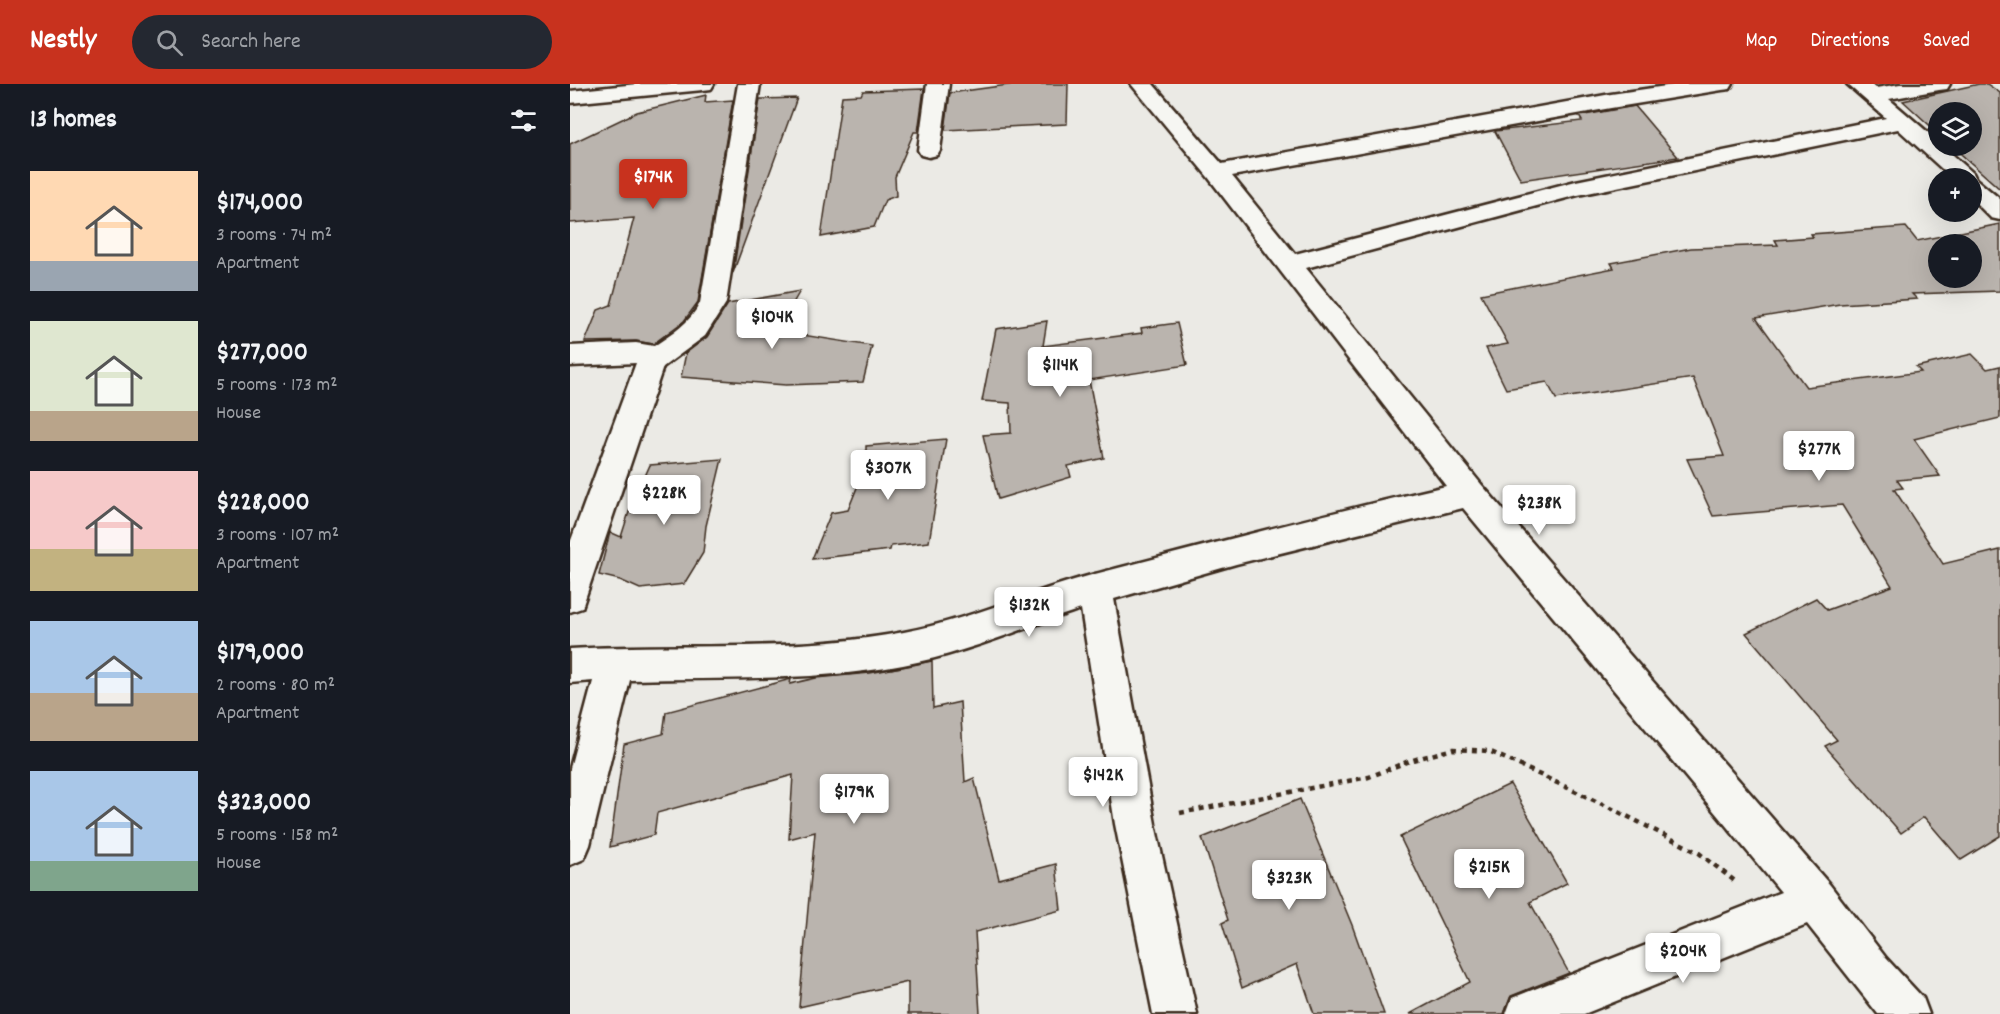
<!DOCTYPE html>
<html lang="en">
<head>
<meta charset="utf-8">
<style>
  body { margin:0; font-family:Dekko,sans-serif; background:#242831; color:#f1f3f6; height:100vh; display:flex; flex-direction:column; font-size:22px; white-space:nowrap }
  * { box-sizing:border-box; margin:0 }
  p { font-size:20px; color:#9ea1a6 }
  .icon { flex:none; width:33px; height:33px; fill:none; stroke:currentColor; stroke-width:2; stroke-linecap:round; stroke-linejoin:round }
  .map { position:relative; flex:1; overflow:hidden }
  .side { display:flex; flex-direction:column; background:#171b24; width:570px }
  .side>* { flex:none }
  .fabs { position:absolute; left:1358px; top:18px; display:grid; gap:12px }
  .fabs a { display:grid; place-items:center; width:54px; height:54px; border-radius:50%; background:#171b24; box-shadow:0 6px 24px #0002; font-size:30px }
  .price { position:absolute; translate:-50% -51px; padding:0 14px; border-radius:6px; background:#fff; color:#222; font-size:20px; line-height:39px; filter:drop-shadow(0 2px 3px #0008) }
  .price::after { content:''; position:absolute; left:50%; top:36px; width:18px; height:14px; margin-left:-9px; background:inherit; clip-path:polygon(0 0,100% 0,50% 100%) }
  .price.on { background:#c8321e; color:#fff }
  ul { padding:0; list-style:none }
  li { display:flex; align-items:center; gap:18px; height:150px; padding:0 30px }
  li span { display:grid; place-items:center; flex:none; width:168px; height:120px; border-radius:0px; color:#555 }
  li>.icon { margin-inline-start:auto }
  span .icon { width:72px; height:72px; fill:#fffc; stroke-width:1 }
  li b { font-size:26px }
  h2 { display:flex; justify-content:space-between; align-items:center; height:72px; padding:0 30px; font-size:26px }
  header { display:flex; align-items:center; gap:36px; box-sizing:border-box; height:84px; padding:0 30px; background:#c8321e; color:#fff }
  header strong { font-size:28px }
  nav { display:flex; gap:33px; margin-inline-start:auto; font-size:21px }
  .search { width:420px; height:54px; background:#242831; display:flex; align-items:center; gap:15px; box-sizing:border-box; padding:0 21px; border-radius:33px; color:#9ea1a6; font-size:22px }
  main { display:flex; flex:1; min-height:0 }
  .map>svg:first-child { display:block }
  .building { fill:#bab4ae; stroke:#3b2a1e; stroke-width:1.5; fill-rule:evenodd }
  .lines { fill:none; stroke-linecap:round; stroke-linejoin:round }
  .minor-casing { stroke:#3b2a1e; stroke-width:5 }
  .path { stroke:#3b2a1e; stroke-width:4.5; stroke-dasharray:5 5; stroke-linecap:butt }
  .minor { fill:#f6f6f2; fill-rule:evenodd }
</style>
</head>
<body>
<header>
<strong>Nestly</strong>
<div class="search"><svg class="icon" aria-label="search" viewBox="0 0 24 24"><circle cx="10" cy="10" r="6"/><path d="M15 15l6 6"/></svg>Search here</div>
<nav><a>Map</a><a>Directions</a><a>Saved</a></nav>
</header>
<main>
<section class="side">
<h2>13 homes<svg class="icon" aria-label="filters" viewBox="0 0 24 24"><path d="M4 7h16M4 17h16"/><circle cx="9" cy="7" r="2"/><circle cx="15" cy="17" r="2"/></svg></h2>
<ul>
<li><span style="background:linear-gradient(#ffd9b3 75%,#9aa5b1 0)"><svg class="icon" aria-label="home" viewBox="0 0 24 24"><path d="M3 11l9-7 9 7M6 9v11h12V9"/></svg></span><div><b>$174,000</b><p>3 rooms · 74 m²</p><p>Apartment</p></div></li>
<li><span style="background:linear-gradient(#dfe7d0 75%,#b9a48a 0)"><svg class="icon" aria-label="home" viewBox="0 0 24 24"><path d="M3 11l9-7 9 7M6 9v11h12V9"/></svg></span><div><b>$277,000</b><p>5 rooms · 173 m²</p><p>House</p></div></li>
<li><span style="background:linear-gradient(#f6c9c9 65%,#c2b280 0)"><svg class="icon" aria-label="home" viewBox="0 0 24 24"><path d="M3 11l9-7 9 7M6 9v11h12V9"/></svg></span><div><b>$228,000</b><p>3 rooms · 107 m²</p><p>Apartment</p></div></li>
<li><span style="background:linear-gradient(#a9c7e8 60%,#b9a48a 0)"><svg class="icon" aria-label="home" viewBox="0 0 24 24"><path d="M3 11l9-7 9 7M6 9v11h12V9"/></svg></span><div><b>$179,000</b><p>2 rooms · 80 m²</p><p>Apartment</p></div></li>
<li><span style="background:linear-gradient(#a9c7e8 75%,#7fa58c 0)"><svg class="icon" aria-label="home" viewBox="0 0 24 24"><path d="M3 11l9-7 9 7M6 9v11h12V9"/></svg></span><div><b>$323,000</b><p>5 rooms · 158 m²</p><p>House</p></div></li>
</ul>
</section>
<div class="map">
<svg width="1430" height="930" viewBox="0 0 1430 930">
  <rect width="100%" height="100%" fill="#ebeae5"/>
  <filter id="ink" filterUnits="userSpaceOnUse"><feTurbulence type="fractalNoise" baseFrequency=".0167" numOctaves="2"/><feDisplacementMap in="SourceGraphic" scale="12" xChannelSelector="R" yChannelSelector="G"/><feConvolveMatrix kernelMatrix="1 2 1 2 8 2 1 2 1" color-interpolation-filters="sRGB"/></filter>
  <g filter="url(#ink)">
    <g class="building">
      <path d="M 445,0 L 498,0 L 497,40 L 375,46 L 380,9 Z"/>
      <path d="M 1409,0 L 1417,0 L 1430,9 L 1430,105 L 1382,62 L 1401,62 L 1401,28 L 1368,28 L 1368,49 L 1333,17 Z"/>
      <path d="M 354,5 L 348,48 L 344,48 L 325,93 L 326,112 L 315,116 L 304,143 L 251,153 L 272,12 L 291,11 L 293,7 Z"/>
      <path d="M 136,11 L 135,18 L 163,16 L 128,218 L 114,237 L 83,260 L 66,257 L 15,258 L 28,226 L 41,221 L 64,134 L 0,139 L 0,60 L 67,28 Z"/>
      <path d="M 227,14 L 163,189 L 190,15 Z"/>
      <path d="M 1065,22 L 1108,73 L 951,96 L 925,47 L 1012,37 L 1009,32 Z"/>
      <path d="M 1430,140 L 1430,207 L 1342,210 L 1347,215 L 1270,220 L 1186,234 L 1236,303 L 1351,288 L 1346,283 L 1402,270 L 1417,285 L 1430,282 L 1430,334 L 1344,355 L 1370,392 L 1327,396 L 1333,404 L 1324,405 L 1373,480 L 1430,466 L 1430,752 L 1391,776 L 1354,733 L 1331,749 L 1255,662 L 1267,656 L 1176,549 L 1246,514 L 1257,526 L 1322,502 L 1272,421 L 1143,432 L 1117,375 L 1154,372 L 1123,294 L 986,315 L 977,298 L 936,305 L 916,264 L 938,260 L 911,210 L 1044,184 L 1041,179 L 1121,164 L 1208,161 L 1205,156 L 1243,153 L 1241,150 L 1336,143 L 1347,157 ZM 1368,160 L 1401,160 L 1401,194 L 1368,194 Z"/>
      <path d="M 230,207 L 207,247 L 302,262 L 293,298 L 216,301 L 111,293 L 116,269 L 137,253 L 158,220 Z"/>
      <path d="M 477,237 L 473,262 L 572,249 L 571,244 L 607,239 L 617,281 L 519,296 L 534,374 L 498,382 L 501,393 L 428,415 L 413,351 L 441,349 L 440,319 L 412,317 L 426,245 Z"/>
      <path d="M 376,355 L 359,458 L 321,462 L 320,466 L 242,475 L 261,429 L 278,426 L 296,381 L 296,362 Z"/>
      <path d="M 152,375 L 136,442 L 133,469 L 114,500 L 70,505 L 50,496 L 29,491 L 40,448 L 51,453 L 59,428 L 80,381 Z"/>
      <path d="M 362,577 L 363,624 L 390,618 L 395,698 L 404,694 L 429,795 L 486,780 L 491,826 L 405,848 L 410,930 L 338,930 L 338,898 L 229,923 L 245,748 L 219,755 L 223,691 L 87,729 L 84,751 L 40,763 L 54,660 L 93,650 L 96,628 L 221,595 L 220,600 L 246,594 L 300,589 Z"/>
      <path d="M 940,700 L 997,799 L 960,818 L 999,889 L 941,912 L 934,930 L 840,930 L 900,898 L 830,753 Z"/>
      <path d="M 730,715 L 782,841 L 814,930 L 744,930 L 727,880 L 672,904 L 652,839 L 658,836 L 632,754 Z"/>
    </g>
    <g class="lines">
      <g class="minor-casing">
        <g id="minor">
          <path d="M 67,0 L 144,0 L 141,5 L 133,6 L 0,19 L 0,7 Z"/>
          <path d="M 168,0 L 190,0 L 156,219 L 135,252 L 93,283 L 12,524 L 0,528 L 0,459 L 66,279 L 0,282 L 0,262 L 66,259 L 84,262 C 102,250 120,239 130,219 Z"/>
          <path d="M 357,0 L 379,0 L 370,66 L 367,71 L 359,73 L 351,71 L 348,66 Z"/>
          <path d="M 561,0 L 583,0 L 652,80 L 1041,10 L 1110,0 L 1163,0 L 1160,5 L 1152,6 L 1041,24 L 662,92 L 725,170 L 1006,97 L 1316,34 L 1277,0 L 1301,0 L 1306,4 L 1330,0 L 1380,0 L 1377,5 L 1369,6 L 1319,15 L 1368,57 L 1368,62 L 1373,62 L 1403,89 L 1406,95 L 1430,115 L 1430,136 L 1421,134 L 1401,114 L 1401,94 L 1382,94 L 1328,45 L 1008,111 L 736,184 L 911,400 L 1260,801 L 1316,874 L 1353,914 L 1359,930 L 1308,930 L 1237,840 L 1014,930 L 936,930 L 942,914 L 1211,808 L 893,424 L 666,480 L 544,515 L 585,740 L 627,930 L 583,930 L 545,740 L 511,525 C 452,544 394,570 333,581 C 243,598 151,593 60,596 L 20,761 L 14,775 L 0,781 L 0,684 L 23,597 L 0,599 L 0,565 C 110,559 224,569 334,548 C 400,536 460,507 525,490 C 641,460 758,429 876,402 L 638,93 Z"/>
        </g>
      </g>
      <path class="path" d="M 610,729 L 799,693 L 839,677 L 883,665 L 919,667 L 1045,726 L 1129,769 L 1166,798"/>
      <use href="#minor" class="minor"/>
    </g>
  </g>
</svg>
<div class="fabs">
<a><svg class="icon" aria-label="layers" viewBox="0 0 24 24"><path d="M12 4l9 5-9 5-9-5zM3 14l9 5 9-5"/></svg></a>
<a>+</a>
<a>−</a>
</div>
<b class="price on" style="left:83px;top:126px">$174K</b>
<b class="price" style="left:202px;top:266px">$104K</b>
<b class="price" style="left:490px;top:314px">$114K</b>
<b class="price" style="left:1249px;top:398px">$277K</b>
<b class="price" style="left:318px;top:417px">$307K</b>
<b class="price" style="left:94px;top:442px">$228K</b>
<b class="price" style="left:969px;top:452px">$238K</b>
<b class="price" style="left:459px;top:554px">$132K</b>
<b class="price" style="left:533px;top:724px">$142K</b>
<b class="price" style="left:284px;top:741px">$179K</b>
<b class="price" style="left:919px;top:816px">$215K</b>
<b class="price" style="left:719px;top:827px">$323K</b>
<b class="price" style="left:1113px;top:900px">$204K</b>
</div>
</main>
</body>
</html>
